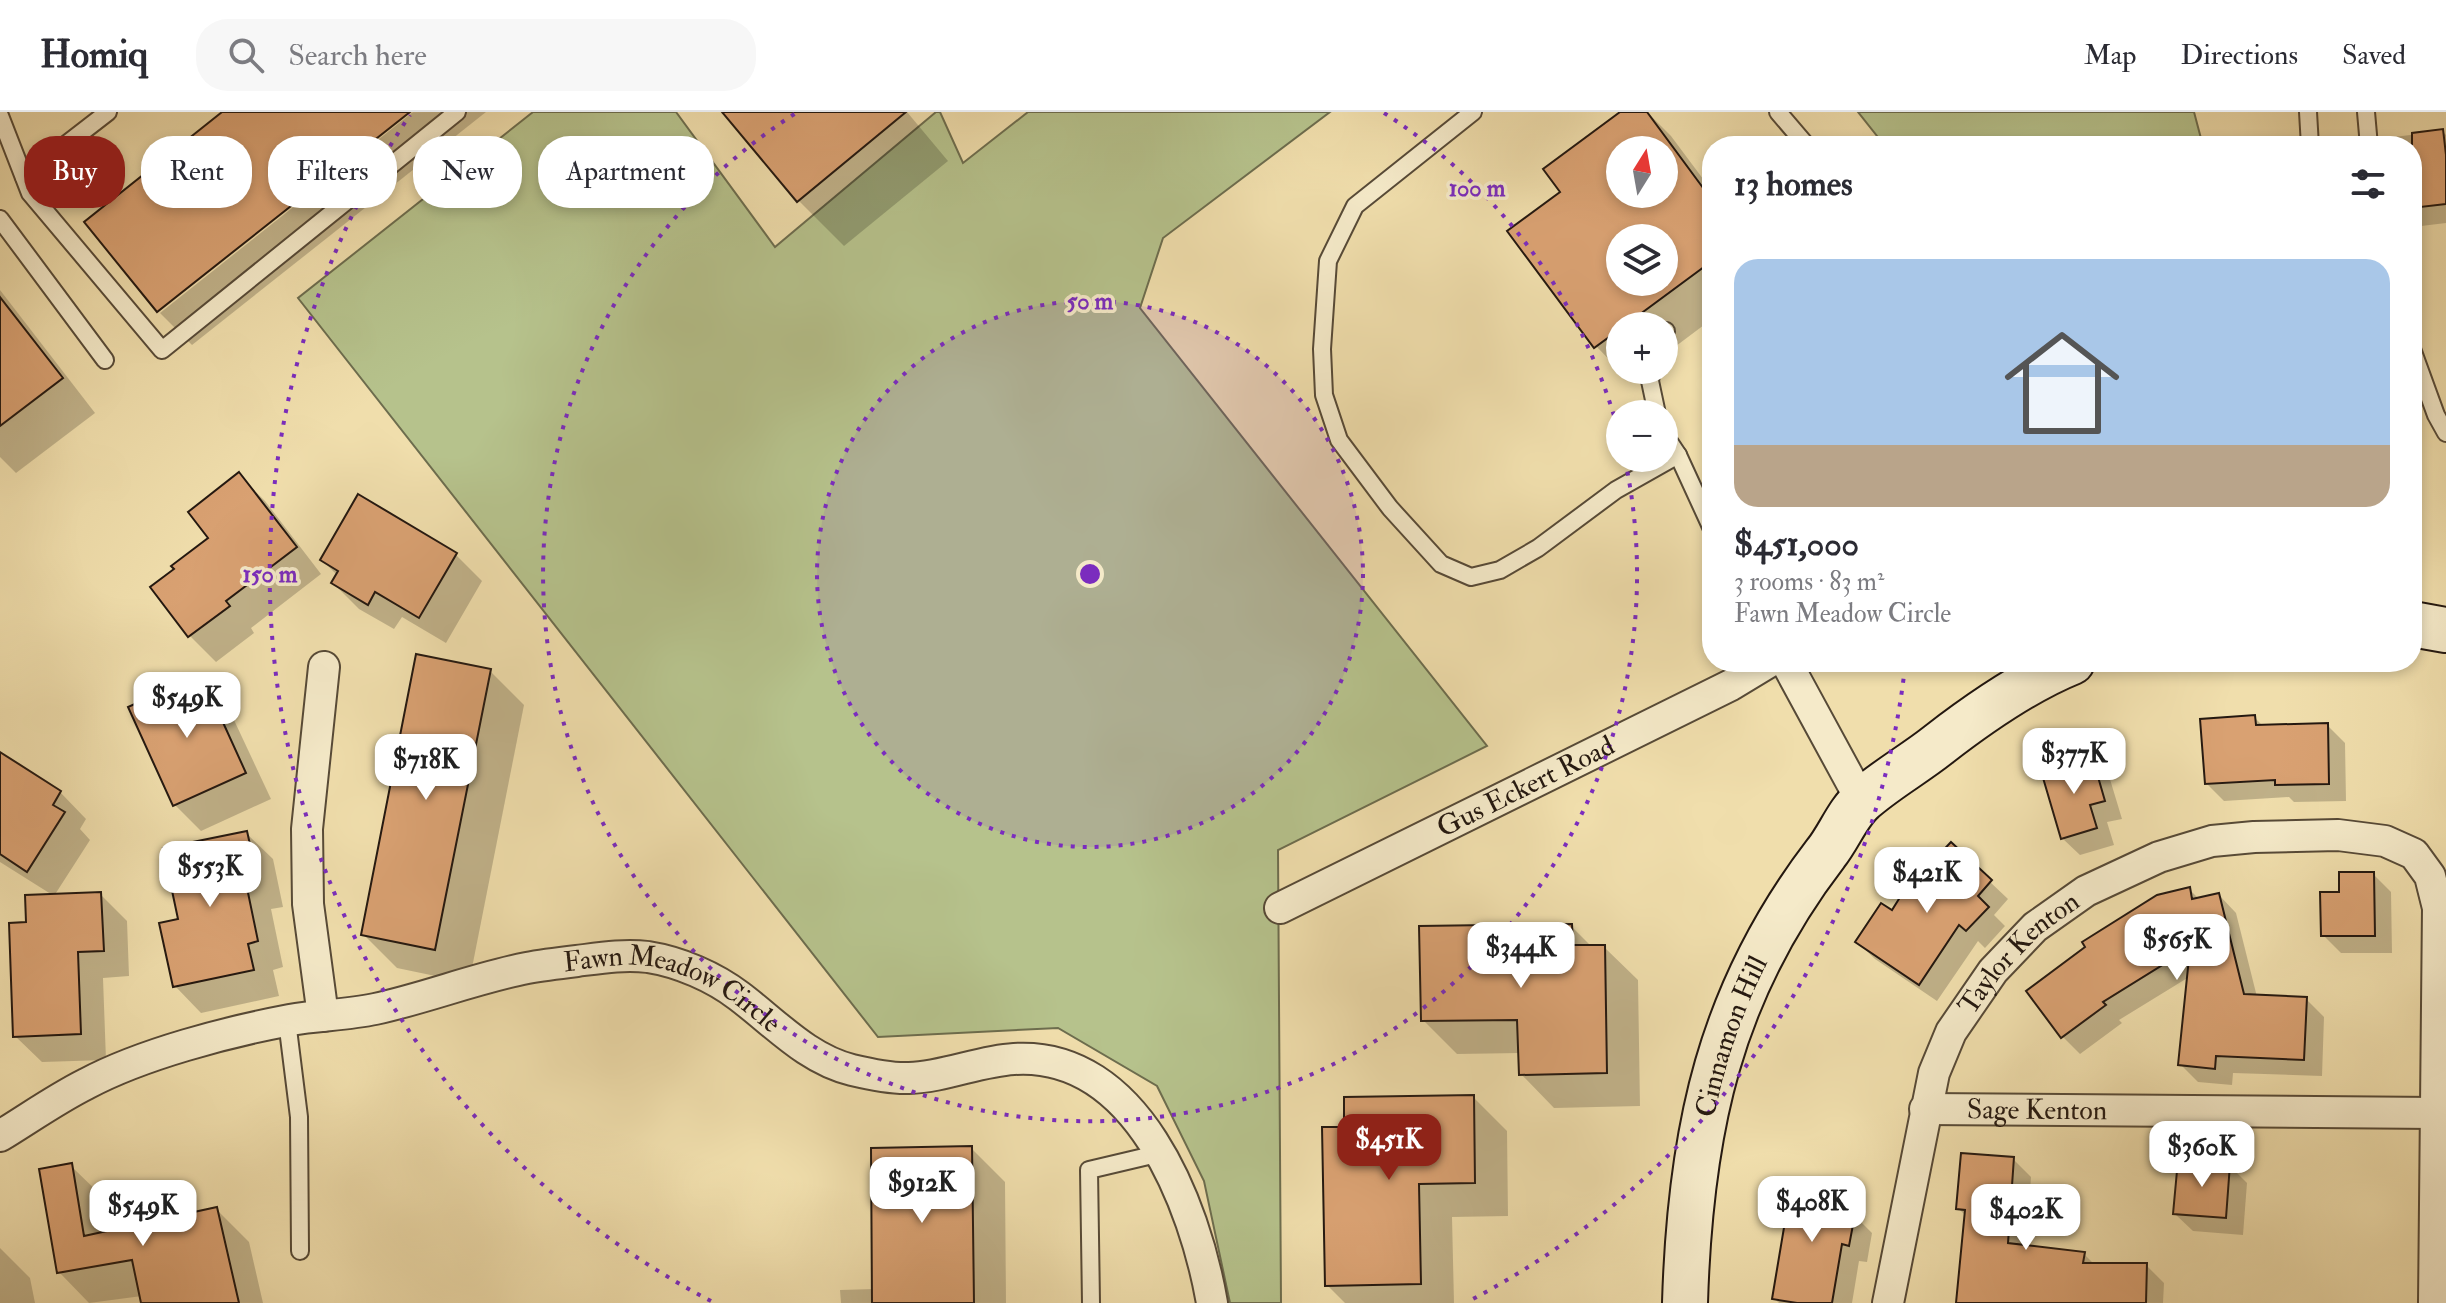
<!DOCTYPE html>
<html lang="en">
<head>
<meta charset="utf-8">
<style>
  body { margin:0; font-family:"IM FELL Double Pica",serif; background:#f7f7f7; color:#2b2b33; height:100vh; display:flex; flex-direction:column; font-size:30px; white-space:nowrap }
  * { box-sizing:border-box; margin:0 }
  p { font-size:26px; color:#7c7c81 }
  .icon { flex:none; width:44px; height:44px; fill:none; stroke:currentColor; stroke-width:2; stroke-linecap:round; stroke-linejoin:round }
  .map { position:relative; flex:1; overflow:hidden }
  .sheet { position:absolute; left:1702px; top:24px; width:720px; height:536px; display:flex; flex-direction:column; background:#fff; border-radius:32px; box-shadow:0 4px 12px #0003 }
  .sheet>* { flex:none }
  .guide { position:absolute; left:24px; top:24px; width:760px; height:72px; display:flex; gap:16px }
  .needle { width:52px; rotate:11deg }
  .controls { position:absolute; left:1606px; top:24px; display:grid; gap:16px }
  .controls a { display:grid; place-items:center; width:72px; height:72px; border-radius:50%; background:#fff; box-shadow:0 4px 12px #0003; font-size:40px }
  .price { position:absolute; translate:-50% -68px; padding:0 18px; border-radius:16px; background:#fff; color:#222; font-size:26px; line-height:52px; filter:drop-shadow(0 2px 4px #0008) }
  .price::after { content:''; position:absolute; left:50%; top:48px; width:24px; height:18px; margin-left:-12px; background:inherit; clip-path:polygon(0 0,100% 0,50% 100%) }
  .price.on { background:#8f2418; color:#fff }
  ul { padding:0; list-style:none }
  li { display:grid; align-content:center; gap:16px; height:424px; padding:0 32px }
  li span { display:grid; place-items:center; height:248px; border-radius:24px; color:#555 }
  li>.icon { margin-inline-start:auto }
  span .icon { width:144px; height:144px; fill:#fffc; stroke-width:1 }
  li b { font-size:34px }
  h2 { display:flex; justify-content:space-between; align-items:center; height:96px; padding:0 32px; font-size:34px }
  .chip { padding:0 28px; border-radius:32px; background:#fff; box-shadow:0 4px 12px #0003; font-size:28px; line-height:72px }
  .chip.on { background:#8f2418; color:#fff }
  header { display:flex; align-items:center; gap:48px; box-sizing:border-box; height:112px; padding:0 40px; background:#fff; border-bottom:2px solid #e1e1e2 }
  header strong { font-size:38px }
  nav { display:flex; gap:44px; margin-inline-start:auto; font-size:28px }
  .search { width:560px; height:72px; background:#f7f7f7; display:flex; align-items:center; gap:20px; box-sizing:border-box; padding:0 28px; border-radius:32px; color:#7c7c81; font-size:30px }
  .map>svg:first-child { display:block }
  .green { fill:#b6c28c; stroke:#6d6d4e; stroke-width:2 }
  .shadow { fill:#0003; fill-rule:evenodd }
  .building { fill:#d9a172; stroke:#241810; stroke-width:2; fill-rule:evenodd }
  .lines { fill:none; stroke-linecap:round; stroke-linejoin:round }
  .lane-casing { stroke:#574a37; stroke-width:20 }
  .street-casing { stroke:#574a37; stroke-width:34 }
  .secondary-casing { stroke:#241810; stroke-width:48 }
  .lane { stroke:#f5eac9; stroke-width:16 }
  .street { stroke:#f5eac9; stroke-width:30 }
  .secondary { stroke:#f5eac9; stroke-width:44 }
  .ring { fill:none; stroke:#7b2cbf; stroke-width:4; stroke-dasharray:4 8 }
  .labels { text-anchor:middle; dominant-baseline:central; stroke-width:7; stroke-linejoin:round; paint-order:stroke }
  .street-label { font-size:28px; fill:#241810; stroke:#f5eac9 }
  .centre { fill:#7b2cbf; stroke:#f5eac9; stroke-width:4 }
  .ring-label { font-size:24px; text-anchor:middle; font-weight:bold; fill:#7b2cbf; stroke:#f5eac9; stroke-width:7; stroke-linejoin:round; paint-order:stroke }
</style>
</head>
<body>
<header>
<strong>Homiq</strong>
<div class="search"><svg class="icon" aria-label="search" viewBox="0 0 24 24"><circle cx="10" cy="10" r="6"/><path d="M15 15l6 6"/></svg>Search here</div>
<nav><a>Map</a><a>Directions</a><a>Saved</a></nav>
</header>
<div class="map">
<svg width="2446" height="1191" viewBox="0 0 2446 1191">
  <rect width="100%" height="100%" fill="#f0deac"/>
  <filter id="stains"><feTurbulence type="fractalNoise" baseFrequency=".0025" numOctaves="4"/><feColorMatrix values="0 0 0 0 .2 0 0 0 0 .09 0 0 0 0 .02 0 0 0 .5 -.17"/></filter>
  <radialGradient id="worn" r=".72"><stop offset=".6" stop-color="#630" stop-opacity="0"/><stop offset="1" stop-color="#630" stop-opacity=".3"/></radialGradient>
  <g class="green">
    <path d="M 533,0 L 676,0 L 775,135 L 936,0 L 940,0 L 963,51 L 1028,0 L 1330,0 L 1163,126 L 1140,196 L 1487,634 L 1278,738 L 1281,1191 L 1230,1191 L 1204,1069 L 1157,974 L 1058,916 L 878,925 L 298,186 Z"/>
    <path d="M 1858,0 L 2194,0 L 2203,34 L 1885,34 Z"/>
  </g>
  <g class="shadow">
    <path d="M 413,0 L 486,0 L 192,233 L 160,201 Z"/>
    <path d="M 726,0 L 907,0 L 948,49 L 844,134 L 798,88 Z"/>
    <path d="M 1624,0 L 1647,0 L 1671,24 L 1712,79 L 1712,207 L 1664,243 L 1664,214 L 1620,214 L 1620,258 L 1643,258 L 1629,268 L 1596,234 L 1563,81 ZM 1620,38 L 1664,38 L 1664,82 L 1620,82 ZM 1620,126 L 1664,126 L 1664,170 L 1620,170 Z"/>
    <path d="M 2442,19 L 2446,23 L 2446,111 L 2413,115 L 2412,34 L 2387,34 L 2386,26 Z"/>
    <path d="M 0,178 L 95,301 L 16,361 L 0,345 Z"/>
    <path d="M 239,363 L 265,389 L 321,462 L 251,516 L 254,521 L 216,550 L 190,524 L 153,475 L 211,426 Z"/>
    <path d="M 359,385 L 456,443 L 482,469 L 446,531 L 402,505 L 394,517 L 359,497 L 333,471 L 338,464 L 322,448 Z"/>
    <path d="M 490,559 L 524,593 L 469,871 L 397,856 L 363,822 Z"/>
    <path d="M 200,564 L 226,591 L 271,687 L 201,719 L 175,693 Z"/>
    <path d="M 2254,605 L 2264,615 L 2327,613 L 2345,631 L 2346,689 L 2294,690 L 2289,685 L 2224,689 L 2207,672 Z"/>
    <path d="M 0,643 L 60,680 L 86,707 L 80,717 L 90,728 L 54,784 L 100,782 L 127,809 L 129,864 L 103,866 L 106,948 L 42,950 L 15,924 L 28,812 L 54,784 L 0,750 Z"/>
    <path d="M 2091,646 L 2109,664 L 2122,707 L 2107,710 L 2114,733 L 2080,743 L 2062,726 Z"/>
    <path d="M 246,721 L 273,747 L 283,795 L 271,797 L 283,855 L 273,858 L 279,884 L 201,901 L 175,874 L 181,809 Z"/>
    <path d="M 1951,733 L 2008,787 L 1994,803 L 2005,814 L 1985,836 L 1978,829 L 1937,889 L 1875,847 L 1857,830 L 1892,801 Z"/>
    <path d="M 2373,762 L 2391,780 L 2392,841 L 2341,841 L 2323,823 L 2341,781 Z"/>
    <path d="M 2189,777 L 2200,788 L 2219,783 L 2236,801 L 2257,885 L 2306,887 L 2324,905 L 2322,964 L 2233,961 L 2232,973 L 2198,970 L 2180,952 L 2189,865 L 2119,908 L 2122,911 L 2080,942 L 2063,925 L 2029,879 Z"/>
    <path d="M 1571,814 L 1592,835 L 1604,835 L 1638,868 L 1640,994 L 1554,996 L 1521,962 L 1520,941 L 1457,942 L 1423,908 Z"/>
    <path d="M 1473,985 L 1507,1019 L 1508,1104 L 1452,1105 L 1454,1191 L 1345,1191 L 1327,1173 L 1346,1017 Z"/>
    <path d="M 971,1036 L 1005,1070 L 1006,1191 L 841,1191 L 840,1178 L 874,1177 Z"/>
    <path d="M 2013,1047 L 2031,1065 L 2026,1135 L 2084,1142 L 2095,1153 L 2146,1153 L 2164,1171 L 2163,1191 L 1958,1191 L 1966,1104 L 1958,1096 Z"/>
    <path d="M 2229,1053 L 2247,1071 L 2243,1123 L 2193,1119 L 2175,1102 Z"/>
    <path d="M 71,1054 L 104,1086 L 110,1120 L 216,1097 L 249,1130 L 263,1191 L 143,1191 L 142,1184 L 89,1191 L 59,1160 Z"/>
    <path d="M 1845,1080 L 1863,1098 L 1861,1110 L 1872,1121 L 1867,1150 L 1859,1149 L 1852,1191 L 1779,1191 L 1774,1186 Z"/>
    <path d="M 0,1136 L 30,1166 L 35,1191 L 0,1191 Z"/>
  </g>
  <g class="building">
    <path d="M 222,0 L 410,0 L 157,200 L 84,110 Z"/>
    <path d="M 722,0 L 906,0 L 797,90 Z"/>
    <path d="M 1620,0 L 1647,0 L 1712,88 L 1712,149 L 1624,214 L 1620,214 L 1620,217 L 1594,236 L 1507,119 L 1560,80 L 1543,57 ZM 1620,38 L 1664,38 L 1664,82 L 1620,82 ZM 1620,126 L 1664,126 L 1664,170 L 1620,170 Z"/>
    <path d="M 2443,17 L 2446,43 L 2446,92 L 2412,96 L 2412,21 Z"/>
    <path d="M 0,185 L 63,266 L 0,314 Z"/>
    <path d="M 239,360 L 297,435 L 226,489 L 230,494 L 188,525 L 150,475 L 174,457 L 171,454 L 208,426 L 188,400 Z"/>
    <path d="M 358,382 L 457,441 L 419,506 L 375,480 L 368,493 L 331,471 L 338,459 L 320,448 Z"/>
    <path d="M 416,542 L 491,557 L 435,838 L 361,823 Z"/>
    <path d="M 201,562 L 246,661 L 173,694 L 128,595 Z"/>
    <path d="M 2255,603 L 2256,613 L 2328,611 L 2329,672 L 2275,673 L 2275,668 L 2205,672 L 2200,607 Z"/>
    <path d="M 0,640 L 61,679 L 53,693 L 65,700 L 27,760 L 0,742 Z"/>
    <path d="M 2092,644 L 2105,689 L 2090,693 L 2097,716 L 2061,727 L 2041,659 Z"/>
    <path d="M 247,719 L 258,769 L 246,771 L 258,829 L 248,832 L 254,858 L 173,875 L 159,811 L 178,807 L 163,736 Z"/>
    <path d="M 1951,730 L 1992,768 L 1978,784 L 1989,795 L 1966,819 L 1959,813 L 1919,873 L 1855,830 L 1881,791 L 1892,798 L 1902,782 Z"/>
    <path d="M 2339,760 L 2374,760 L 2375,824 L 2321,824 L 2320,780 L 2339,780 Z"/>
    <path d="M 2190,775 L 2192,787 L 2219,781 L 2244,882 L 2307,885 L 2304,948 L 2216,944 L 2215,957 L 2178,953 L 2190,836 L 2103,890 L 2106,893 L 2061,926 L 2026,879 L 2085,835 L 2082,830 L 2157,783 Z"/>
    <path d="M 101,780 L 104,839 L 78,840 L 81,922 L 13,925 L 9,811 L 26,810 L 25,783 Z"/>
    <path d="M 1572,812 L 1573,833 L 1605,833 L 1607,961 L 1519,963 L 1517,908 L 1421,909 L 1419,814 Z"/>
    <path d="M 1474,983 L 1475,1071 L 1419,1072 L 1421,1172 L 1325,1174 L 1322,1015 L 1344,1015 L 1344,985 Z"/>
    <path d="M 972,1034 L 974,1191 L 872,1191 L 871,1036 Z"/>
    <path d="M 1961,1041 L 2014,1045 L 2008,1131 L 2085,1140 L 2083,1151 L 2147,1151 L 2146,1191 L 1956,1191 L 1965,1098 L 1956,1097 Z"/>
    <path d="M 2178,1048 L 2230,1052 L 2226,1106 L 2173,1102 Z"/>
    <path d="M 72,1051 L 84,1124 L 217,1095 L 239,1191 L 141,1191 L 132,1148 L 57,1161 L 39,1057 Z"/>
    <path d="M 1792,1068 L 1846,1078 L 1842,1100 L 1855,1102 L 1849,1134 L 1842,1132 L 1832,1191 L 1797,1191 L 1772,1187 Z"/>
  </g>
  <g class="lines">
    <g class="lane-casing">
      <g id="lane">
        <path d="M 1473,0 L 1355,94 L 1328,149 L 1322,237 L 1324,283 L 1339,328 L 1390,396 L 1441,452 L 1471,465 L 1500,458 L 1538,436 L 1616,378 L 1678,343"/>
        <path d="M 1778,0 L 1807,34"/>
        <path d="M 2308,0 L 2310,34"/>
        <path d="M 2366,0 L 2369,34"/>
        <path d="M 0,4 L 30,81 L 162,238 L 457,0"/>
        <path d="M 24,65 L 108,0"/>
        <path d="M 0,107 L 105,248"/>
        <path d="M 1664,223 L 1666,219"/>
        <path d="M 2412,237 L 2436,303 L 2446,321"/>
        <path d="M 1652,258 L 1650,269 L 1657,302"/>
        <path d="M 1664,322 L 1678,343 L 1712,417"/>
        <path d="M 287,909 L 299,1005 L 300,1139"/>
        <path d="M 1091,1191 L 1089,1058 L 1161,1041"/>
      </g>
    </g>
    <g class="street-casing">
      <g id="street">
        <path d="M 1786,550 L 1861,688"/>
        <path id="s1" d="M 1280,796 L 1731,573 L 1769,550"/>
        <path d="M 323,904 L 308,792 L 307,717 L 324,555"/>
        <path id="s2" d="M 1925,997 L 2436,1001"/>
        <path id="s3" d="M 0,1024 C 28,1007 56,987 86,972 C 142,942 227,920 290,908 C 318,903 347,903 375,897 C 426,886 476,866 527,856 C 543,853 560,851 577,849 C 600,846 624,842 648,845 C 680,850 714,865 739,884 C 775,911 807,947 852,958 C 869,962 891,967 909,966 C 945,965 979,949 1014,947 C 1137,939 1195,1093 1212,1191"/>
        <path id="s4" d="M 1888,1191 L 1934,961 L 1951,920 L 1993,859 L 2035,815 L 2086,779 L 2159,745 L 2212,729 L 2254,725 L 2338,723 L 2385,729 L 2414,742 L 2430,764 L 2438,796 L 2434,1191"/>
      </g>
    </g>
    <g class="secondary-casing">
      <g id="secondary">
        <path d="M 2412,512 L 2446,518"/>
        <path id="s5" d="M 1685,1191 C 1690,1020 1719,880 1826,741 C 1839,725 1848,700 1864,687 C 1887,667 1914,652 1938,633 C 1978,602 2025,569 2072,550"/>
      </g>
    </g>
    <use href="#lane" class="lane"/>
    <use href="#street" class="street"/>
    <use href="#secondary" class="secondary"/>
  </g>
  <circle cx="1090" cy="462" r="273" fill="#7b2cbf" fill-opacity=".12"/>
  <g class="ring">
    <circle cx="1090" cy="462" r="273"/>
    <path d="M1384 1A547 547 0 0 1 1620 325M1625 348A547 547 0 1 1 796 1"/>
    <path d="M1905 555A820 820 0 0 1 1469 1189M711 1189A820 820 0 0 1 410 3"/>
  </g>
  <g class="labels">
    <g class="street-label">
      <text stroke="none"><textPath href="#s1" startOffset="274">Gus Eckert Road</textPath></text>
      <text stroke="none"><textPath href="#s4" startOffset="384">Taylor Kenton</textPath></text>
      <text stroke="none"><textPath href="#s3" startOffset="712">Fawn Meadow Circle</textPath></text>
      <text stroke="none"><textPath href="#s5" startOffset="272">Cinnamon Hill</textPath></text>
      <text stroke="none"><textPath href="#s2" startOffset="112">Sage Kenton</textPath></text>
    </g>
  </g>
  <circle cx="1090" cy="462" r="12" class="centre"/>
  <g class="ring-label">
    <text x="1477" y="84">100 m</text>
    <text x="1090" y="197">50 m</text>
    <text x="270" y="470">150 m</text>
  </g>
  <rect width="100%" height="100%" filter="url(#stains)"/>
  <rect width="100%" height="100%" fill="url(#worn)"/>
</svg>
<div class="controls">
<a><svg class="needle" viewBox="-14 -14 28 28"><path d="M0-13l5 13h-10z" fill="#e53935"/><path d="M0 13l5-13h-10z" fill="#7c7c81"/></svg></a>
<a><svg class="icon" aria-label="layers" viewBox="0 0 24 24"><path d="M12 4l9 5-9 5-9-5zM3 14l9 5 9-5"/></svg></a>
<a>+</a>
<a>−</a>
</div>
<b class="price" style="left:187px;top:628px">$549K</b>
<b class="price" style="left:2074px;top:684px">$377K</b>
<b class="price" style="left:426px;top:690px">$718K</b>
<b class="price" style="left:210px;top:797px">$553K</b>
<b class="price" style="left:1927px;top:803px">$421K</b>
<b class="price" style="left:2177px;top:870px">$565K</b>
<b class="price" style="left:1521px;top:878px">$344K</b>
<b class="price on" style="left:1389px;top:1070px">$451K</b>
<b class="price" style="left:2202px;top:1077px">$360K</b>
<b class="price" style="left:922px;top:1113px">$912K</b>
<b class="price" style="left:1812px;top:1132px">$408K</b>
<b class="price" style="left:143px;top:1136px">$549K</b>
<b class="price" style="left:2026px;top:1140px">$402K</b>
<div class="guide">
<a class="chip on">Buy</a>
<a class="chip">Rent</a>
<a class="chip">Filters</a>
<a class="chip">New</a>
<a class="chip">Apartment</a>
</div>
<section class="sheet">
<h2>13 homes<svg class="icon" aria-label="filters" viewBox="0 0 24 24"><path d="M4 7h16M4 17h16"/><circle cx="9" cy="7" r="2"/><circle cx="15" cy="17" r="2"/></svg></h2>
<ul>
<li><span style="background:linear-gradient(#a9c7e8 75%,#b9a48a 0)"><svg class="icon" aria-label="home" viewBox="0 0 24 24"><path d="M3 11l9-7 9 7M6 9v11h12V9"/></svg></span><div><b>$451,000</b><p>3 rooms · 83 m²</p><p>Fawn Meadow Circle</p></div></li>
</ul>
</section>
</div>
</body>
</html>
